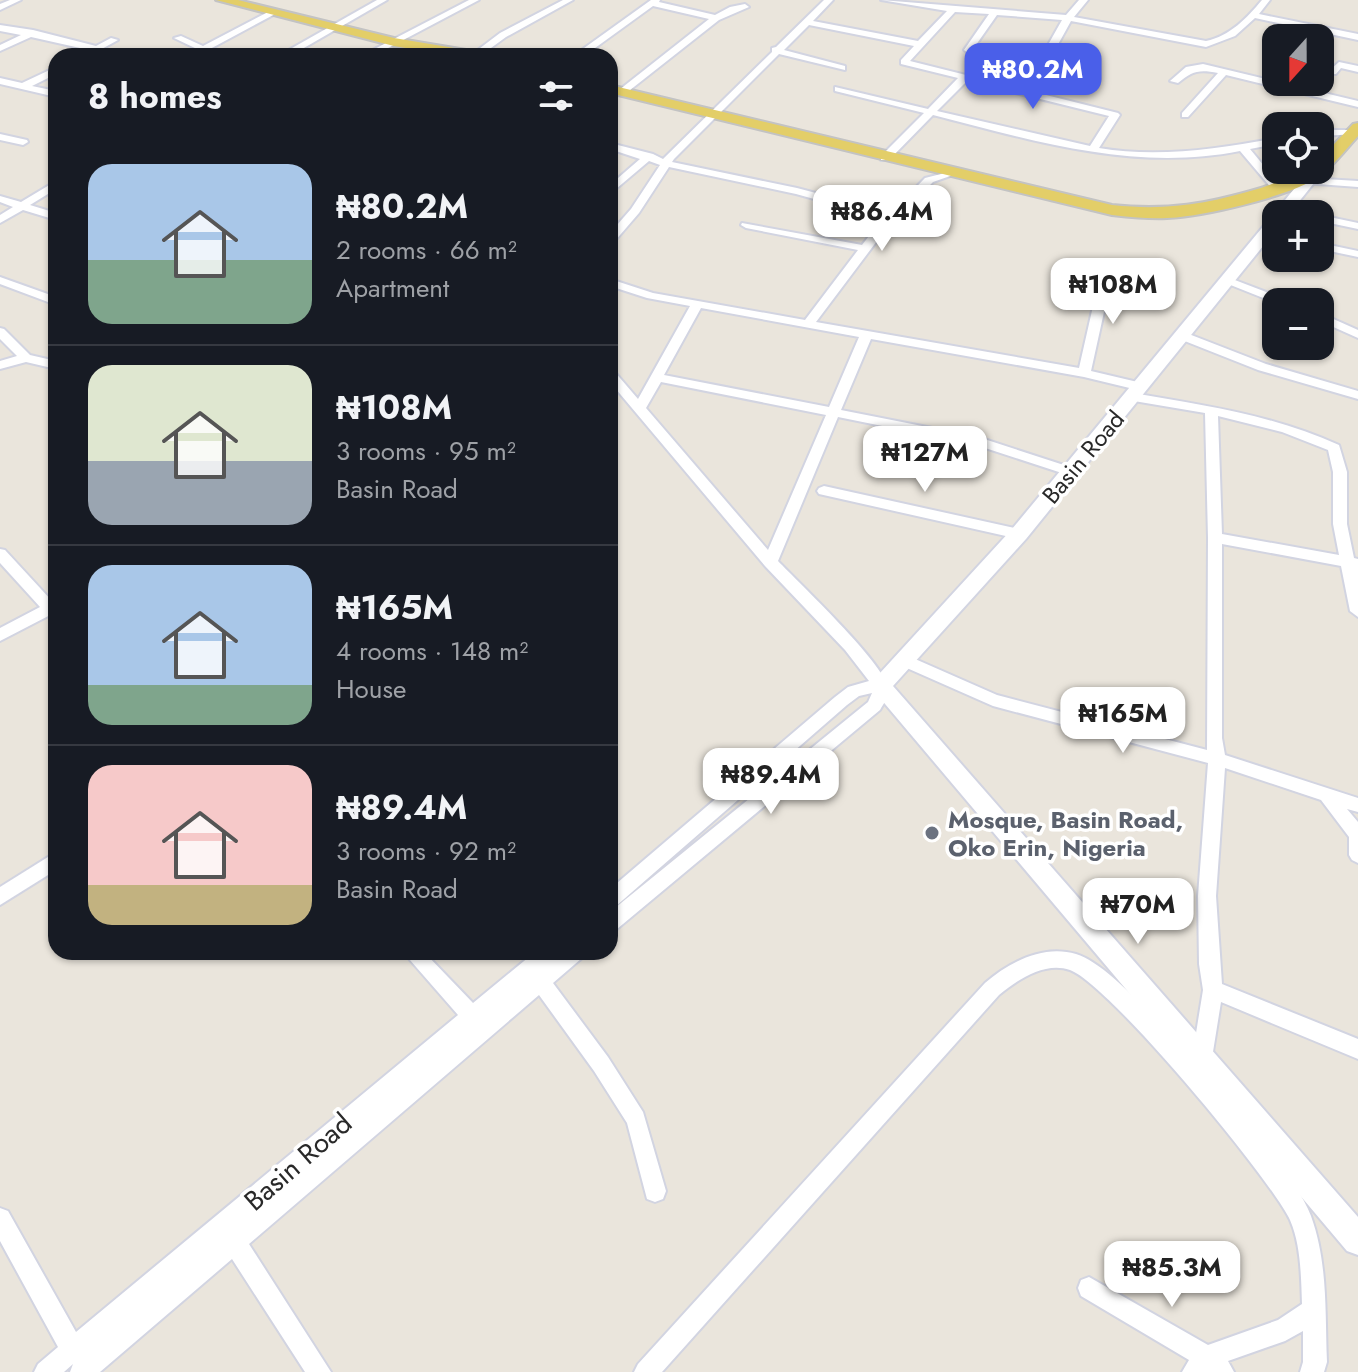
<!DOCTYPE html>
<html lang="en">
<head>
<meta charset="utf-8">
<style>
  body { margin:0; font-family:Jost,sans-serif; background:#20242c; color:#f1f3f6; height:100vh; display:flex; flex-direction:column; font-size:30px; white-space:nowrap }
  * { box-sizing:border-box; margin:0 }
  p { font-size:26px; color:#9ea1a6 }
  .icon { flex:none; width:44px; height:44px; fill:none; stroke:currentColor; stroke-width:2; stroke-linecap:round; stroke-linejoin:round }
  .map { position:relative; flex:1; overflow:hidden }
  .side { position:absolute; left:48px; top:48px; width:570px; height:912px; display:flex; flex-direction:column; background:#171b24; border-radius:24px; box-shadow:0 2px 6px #0004 }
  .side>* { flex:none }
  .needle { width:52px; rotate:201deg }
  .fabs { position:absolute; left:1262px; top:24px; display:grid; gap:16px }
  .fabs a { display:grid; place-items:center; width:72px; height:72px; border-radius:16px; background:#171b24; box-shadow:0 2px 6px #0004; font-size:40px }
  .price { position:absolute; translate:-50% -68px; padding:0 18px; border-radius:16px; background:#fff; color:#222; font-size:26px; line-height:52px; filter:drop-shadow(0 2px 4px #0008) }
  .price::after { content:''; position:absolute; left:50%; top:48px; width:24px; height:18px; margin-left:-12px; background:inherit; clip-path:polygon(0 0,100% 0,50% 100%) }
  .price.active { background:#4a5fe9; color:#fff }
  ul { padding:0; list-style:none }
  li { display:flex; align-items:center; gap:24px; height:200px; padding:0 40px }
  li+li { border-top:2px solid #363941 }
  li span { display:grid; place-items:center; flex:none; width:224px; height:160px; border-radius:24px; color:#555 }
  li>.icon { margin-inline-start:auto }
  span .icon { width:96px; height:96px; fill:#fffc; stroke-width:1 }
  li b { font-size:34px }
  h2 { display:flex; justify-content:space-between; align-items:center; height:96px; padding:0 40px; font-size:34px }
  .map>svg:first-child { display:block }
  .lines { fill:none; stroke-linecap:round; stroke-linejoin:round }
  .street-casing { stroke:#d2d4e1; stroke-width:4 }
  .secondary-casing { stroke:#d2d4e1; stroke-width:4 }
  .primary-casing { stroke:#c3c3c3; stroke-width:4 }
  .street { fill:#fff; fill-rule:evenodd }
  .secondary { fill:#fff; fill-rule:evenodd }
  .primary { fill:#e3ce68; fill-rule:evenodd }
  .worship-dot { fill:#6b7280; stroke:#fff; stroke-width:3 }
  .labels { text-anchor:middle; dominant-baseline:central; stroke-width:7; stroke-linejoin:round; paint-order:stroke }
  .street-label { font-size:24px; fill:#292929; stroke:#fff }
  .worship-label { font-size:24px; font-weight:bold; fill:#5b616d; stroke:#fff; text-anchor:start }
  .near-street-label { font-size:28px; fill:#292929; stroke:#fff }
</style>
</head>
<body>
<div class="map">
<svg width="1358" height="1372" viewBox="0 0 1358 1372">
  <rect width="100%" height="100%" fill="#eae5dc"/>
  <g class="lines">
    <g class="street-casing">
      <g id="street">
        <path d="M 10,0 L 21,0 L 0,10 L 0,4 Z"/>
        <path d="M 377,0 L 387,0 L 290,56 L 278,56 Z"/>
        <path d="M 469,0 L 479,0 L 373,56 L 361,56 Z"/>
        <path d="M 563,0 L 573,0 L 506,37 L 480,56 L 471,55 L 500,33 Z"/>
        <path d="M 651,0 L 660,0 L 659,2 L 715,15 L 730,7 L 745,4 L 749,7 L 719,20 L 625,94 L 619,94 L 619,90 L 709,19 L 653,6 L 584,56 L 573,56 Z"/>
        <path d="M 824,0 L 833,0 L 813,21 L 918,41 L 947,11 L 881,0 L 1066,15 L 1079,0 L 1088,0 L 1074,17 L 1206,41 C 1230,36 1247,18 1262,0 L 1270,0 L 1259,14 L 1358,34 L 1358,40 L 1255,18 L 1235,36 L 1206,47 L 1071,21 L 1050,59 L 1045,62 L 1040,59 L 1062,20 L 997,15 L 971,52 L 968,53 L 964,50 L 989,14 L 955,12 L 910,61 L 1118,113 L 1120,115 L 1099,148 C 1157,158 1218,149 1276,138 L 1276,144 L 1250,149 L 1282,188 L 1277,191 L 1273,190 L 1240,151 C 1135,172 1034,141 933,115 L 889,160 L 881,160 L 881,156 L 924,113 L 835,91 L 835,87 L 928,109 L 958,78 L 901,64 L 901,60 L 914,46 L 809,25 L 784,50 L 845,66 L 845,70 L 779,54 L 674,159 L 672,162 L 797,188 L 891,213 L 925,178 L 953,171 L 953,175 L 933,182 L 897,219 L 892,221 L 816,322 L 1079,368 L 1101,271 L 1107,268 L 1113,271 L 1091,371 L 1146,384 L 1148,387 L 1142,391 L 1084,377 L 871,339 L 841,410 L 978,437 L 1076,469 L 1078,472 L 1071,476 L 976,445 L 838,417 L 778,561 C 798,582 885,664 888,688 C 889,697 884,703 880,710 L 617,929 L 610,931 L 610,912 L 868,702 L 872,693 L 859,696 L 847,705 L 616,906 L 610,908 L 610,889 L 835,697 L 848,687 L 869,681 L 845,650 L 765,566 L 610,382 L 610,370 L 614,371 L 638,399 L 690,306 L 647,298 L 610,286 L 610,279 L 653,293 L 805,320 L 858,250 L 746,228 L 741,225 L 742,223 L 862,245 L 883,218 L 796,194 L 669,167 L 639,213 L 614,242 L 610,243 L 610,233 L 631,209 L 660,165 L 649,161 L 610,194 L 610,185 L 640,159 L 610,149 L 610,143 L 653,154 L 663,159 L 772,52 L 772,48 L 776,47 ZM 967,81 L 1109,116 L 1090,146 L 937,111 ZM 701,308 L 859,337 L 829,407 L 664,375 ZM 661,382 L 826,415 L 768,550 L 646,408 Z"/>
        <path d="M 270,11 L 277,13 L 197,56 L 185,56 L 197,49 L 174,38 L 181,36 L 203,46 Z"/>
        <path d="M 0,25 L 33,30 L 96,46 L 111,38 L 118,40 L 89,56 L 84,53 L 89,50 L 31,37 L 0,51 L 0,45 L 21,35 L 0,31 Z"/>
        <path d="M 1339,62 L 1358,66 L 1358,72 L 1341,68 L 1336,74 L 1330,74 L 1330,70 Z"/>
        <path d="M 1203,64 L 1358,101 L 1358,107 L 1226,75 L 1188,117 L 1182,117 L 1182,113 L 1218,73 C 1199,69 1192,71 1178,83 L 1170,81 L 1186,67 Z"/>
        <path d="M 56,67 L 56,74 L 32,86 L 56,91 L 56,97 L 0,84 L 0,78 L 22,83 Z"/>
        <path d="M 1320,130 L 1354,130 L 1358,134 L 1320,136 Z"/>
        <path d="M 0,134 L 27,140 L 28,142 L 23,145 L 0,140 Z"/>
        <path d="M 1308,178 L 1358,181 L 1358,187 L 1304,183 L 1303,181 Z"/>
        <path d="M 56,181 L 56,189 L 30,205 L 56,213 L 56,220 L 23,210 L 0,223 L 0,215 L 13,207 L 0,202 L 0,196 L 21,202 Z"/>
        <path d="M 1284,206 L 1309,212 L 1310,214 L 1280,211 L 1280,207 Z"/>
        <path d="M 1320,215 L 1358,223 L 1358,229 L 1320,221 Z"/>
        <path d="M 1320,243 L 1358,251 L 1358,257 L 1320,249 Z"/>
        <path d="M 0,277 L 56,297 L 56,305 L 0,284 Z"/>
        <path d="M 1227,277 L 1287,300 L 1289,302 L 1276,303 L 1223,282 L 1221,280 Z"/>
        <path d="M 1320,313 L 1358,330 L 1358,338 L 1320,321 Z"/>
        <path d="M 0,328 L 4,329 L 30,355 L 56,361 L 56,369 L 26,362 L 0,369 L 0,361 L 17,356 L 0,339 Z"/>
        <path d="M 1181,331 L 1266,364 L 1358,391 L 1358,399 L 1258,370 L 1177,338 L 1177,332 Z"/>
        <path d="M 1133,393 C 1203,405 1273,415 1339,445 L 1347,472 L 1347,524 L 1354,558 L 1358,559 L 1358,617 L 1350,611 L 1341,566 L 1222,544 L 1222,738 L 1225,755 L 1358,798 L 1358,812 L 1347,809 L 1358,822 L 1358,863 L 1352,860 L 1349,855 L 1349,837 L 1321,800 L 1225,768 L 1216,896 L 1222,984 L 1358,1039 L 1358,1059 L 1221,1002 L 1212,1058 L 1209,1065 L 1202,1068 L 1196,1065 C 1229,1102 1294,1172 1311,1216 C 1328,1263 1325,1313 1327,1362 L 1324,1372 L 1300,1372 L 1303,1362 L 1303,1331 L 1285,1341 L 1228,1361 L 1234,1372 L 1182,1372 L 1189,1360 L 1081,1296 L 1078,1288 L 1081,1280 L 1089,1277 L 1208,1345 L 1278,1320 L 1302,1304 C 1301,1277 1301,1245 1290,1220 C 1270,1178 1109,984 1070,970 C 1045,961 1017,980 999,995 L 662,1372 L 634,1372 L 638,1364 L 985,983 C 1009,962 1044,944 1076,954 C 1112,965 1168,1035 1194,1063 L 1192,1058 L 1203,990 L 1199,964 L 1198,896 L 1208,763 L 993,706 L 900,665 L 898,661 L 906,655 L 997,695 L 1207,750 L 1208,538 L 1205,413 L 1128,400 L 1127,397 ZM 1218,416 L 1282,432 L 1328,450 L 1333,472 L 1333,524 L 1339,555 L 1222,534 Z"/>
        <path d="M 824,486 L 1019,529 L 1026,534 L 1019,539 L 819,494 L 817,491 L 819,488 Z"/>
        <path d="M 0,549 L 5,550 L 52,601 L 56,600 L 56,612 L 0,641 L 0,628 L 40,607 L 0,563 Z"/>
        <path d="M 56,852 L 56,870 L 0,905 L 0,887 Z"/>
        <path d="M 403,952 L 424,952 L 473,1003 L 535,952 L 558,952 L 557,956 L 561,952 L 584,952 L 582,958 L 553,983 L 608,1057 L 643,1112 L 666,1191 L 663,1199 L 655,1202 L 647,1199 L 627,1123 L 594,1071 L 539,995 L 249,1244 L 331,1372 L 305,1372 L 232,1259 L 100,1372 L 70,1372 L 73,1364 L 64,1372 L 34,1372 L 38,1364 L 58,1347 L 0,1241 L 0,1208 L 8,1211 L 76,1332 L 458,1015 Z"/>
      </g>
    </g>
    <g class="secondary-casing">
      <path id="secondary" d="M 1313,171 L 1318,172 L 1318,178 L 1289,214 L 1276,214 L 1276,230 L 1026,539 L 893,686 L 1358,1217 L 1358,1255 L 1347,1251 L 869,685 L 1012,529 L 1271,217 L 1275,216 L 1276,211 L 1308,172 Z"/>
    </g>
    <g class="primary-casing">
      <g id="primary">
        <path d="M 216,0 L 238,0 L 394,38 L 478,52 L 485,56 L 454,56 L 394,46 Z"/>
        <path d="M 610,85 L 1112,205 C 1167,211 1207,204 1261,188 C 1280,182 1300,170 1320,170 L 1320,159 L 1353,124 L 1358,123 L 1358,136 C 1346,149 1334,165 1320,176 C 1292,196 1202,217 1167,218 C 1149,219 1130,217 1112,215 L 610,93 Z"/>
      </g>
    </g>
    <use href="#street" class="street"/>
    <use href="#secondary" class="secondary"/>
    <use href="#primary" class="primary"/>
  </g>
  <circle class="worship-dot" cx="932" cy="833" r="8"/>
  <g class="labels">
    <g class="street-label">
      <text transform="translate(1083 457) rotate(-50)">Basin Road</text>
    </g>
    <g class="worship-label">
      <text x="948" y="819">Mosque, Basin Road,<tspan x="948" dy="28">Oko Erin, Nigeria</tspan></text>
    </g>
    <g class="near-street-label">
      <text transform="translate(298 1162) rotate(-41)">Basin Road</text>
    </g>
  </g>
</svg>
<div class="fabs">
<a><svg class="needle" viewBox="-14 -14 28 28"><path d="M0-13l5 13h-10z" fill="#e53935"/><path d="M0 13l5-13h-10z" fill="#9ea1a6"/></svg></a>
<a><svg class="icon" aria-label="locate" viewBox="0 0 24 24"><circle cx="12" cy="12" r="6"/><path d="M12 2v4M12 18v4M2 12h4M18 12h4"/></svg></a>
<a>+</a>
<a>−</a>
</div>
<b class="price active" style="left:1033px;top:111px">₦80.2M</b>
<b class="price" style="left:882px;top:253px">₦86.4M</b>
<b class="price" style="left:1113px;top:326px">₦108M</b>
<b class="price" style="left:925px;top:494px">₦127M</b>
<b class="price" style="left:1123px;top:755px">₦165M</b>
<b class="price" style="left:771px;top:816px">₦89.4M</b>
<b class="price" style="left:1138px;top:946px">₦70M</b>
<b class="price" style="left:1172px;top:1309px">₦85.3M</b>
<section class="side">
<h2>8 homes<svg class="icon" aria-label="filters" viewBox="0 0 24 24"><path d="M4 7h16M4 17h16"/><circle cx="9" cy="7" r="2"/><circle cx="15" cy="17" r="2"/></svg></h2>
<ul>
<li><span style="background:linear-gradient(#a9c7e8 60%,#7fa58c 0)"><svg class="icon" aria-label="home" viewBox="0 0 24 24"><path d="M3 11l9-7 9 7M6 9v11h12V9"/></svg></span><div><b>₦80.2M</b><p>2 rooms · 66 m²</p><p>Apartment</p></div></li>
<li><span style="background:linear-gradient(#dfe7d0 60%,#9aa5b1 0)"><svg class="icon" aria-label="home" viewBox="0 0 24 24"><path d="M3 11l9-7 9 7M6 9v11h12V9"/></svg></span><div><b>₦108M</b><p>3 rooms · 95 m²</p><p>Basin Road</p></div></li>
<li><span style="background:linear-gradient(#a9c7e8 75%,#7fa58c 0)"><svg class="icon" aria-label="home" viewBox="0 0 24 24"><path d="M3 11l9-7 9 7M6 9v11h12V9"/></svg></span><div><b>₦165M</b><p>4 rooms · 148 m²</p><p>House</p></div></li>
<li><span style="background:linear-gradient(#f6c9c9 75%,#c2b280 0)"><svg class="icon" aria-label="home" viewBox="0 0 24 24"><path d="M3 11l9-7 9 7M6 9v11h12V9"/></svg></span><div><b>₦89.4M</b><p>3 rooms · 92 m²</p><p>Basin Road</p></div></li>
</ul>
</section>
</div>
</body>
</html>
